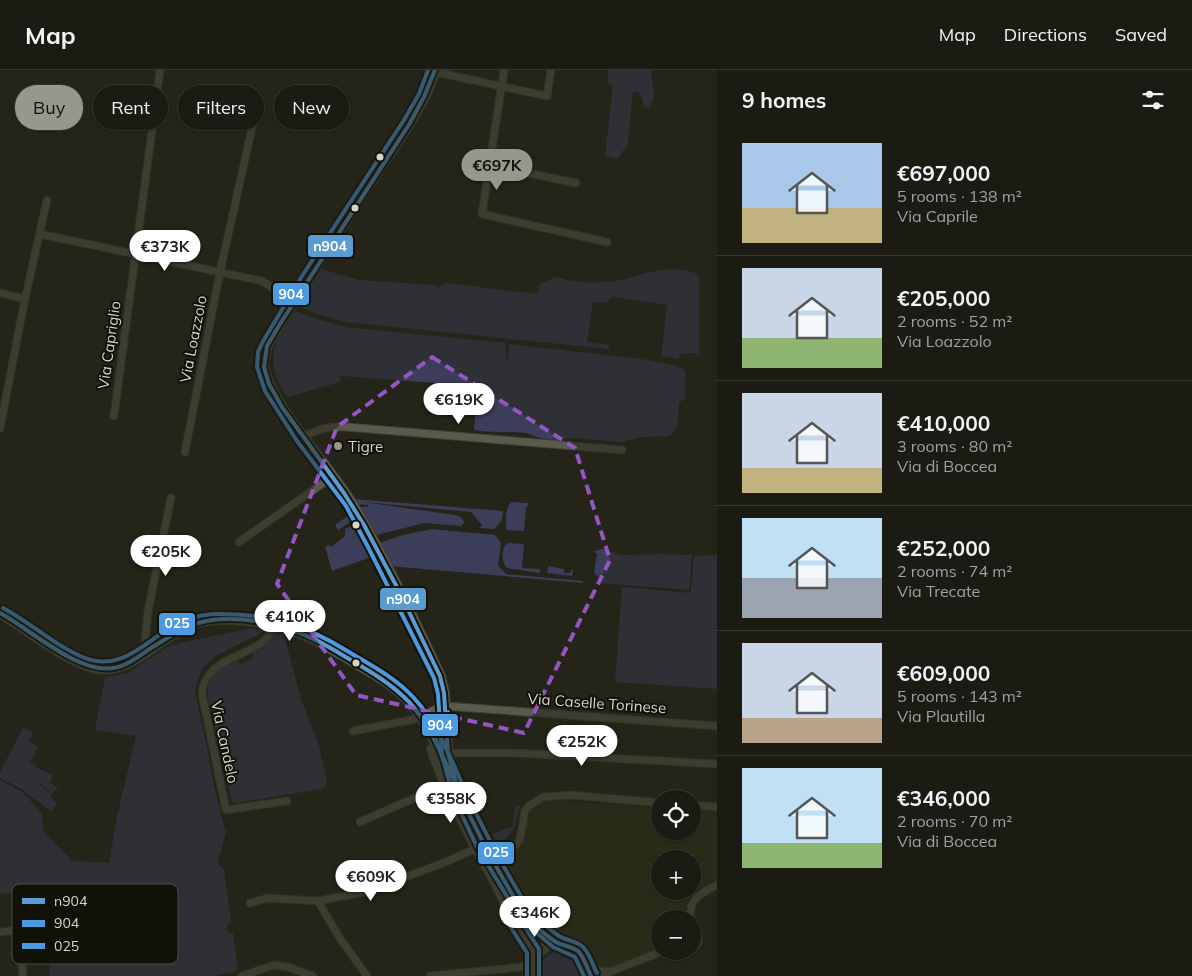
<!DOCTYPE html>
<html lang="en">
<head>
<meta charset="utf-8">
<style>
  body { margin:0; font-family:Mulish,sans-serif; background:#24241c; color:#f1f3f6; height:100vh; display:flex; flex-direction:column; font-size:19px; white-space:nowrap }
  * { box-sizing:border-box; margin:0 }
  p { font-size:16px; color:#a0a1a0 }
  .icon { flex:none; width:28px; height:28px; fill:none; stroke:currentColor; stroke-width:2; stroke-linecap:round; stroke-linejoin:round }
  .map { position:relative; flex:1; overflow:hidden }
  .side { display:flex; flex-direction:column; background:#1b1b13; width:475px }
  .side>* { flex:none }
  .top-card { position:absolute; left:15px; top:15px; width:475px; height:45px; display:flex; gap:10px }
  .buttons { position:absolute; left:651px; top:720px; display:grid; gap:10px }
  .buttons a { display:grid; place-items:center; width:50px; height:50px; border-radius:50%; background:#1b1b13; box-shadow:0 1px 4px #0004,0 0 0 1px #393933; font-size:25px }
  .price { position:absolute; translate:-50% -42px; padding:0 11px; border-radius:18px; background:#fff; color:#222; font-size:16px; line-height:32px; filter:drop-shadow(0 1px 2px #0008) }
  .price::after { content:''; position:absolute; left:50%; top:30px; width:15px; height:11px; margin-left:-8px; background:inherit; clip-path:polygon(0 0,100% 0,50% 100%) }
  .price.current { background:#97988b; color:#111 }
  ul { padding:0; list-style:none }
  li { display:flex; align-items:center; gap:15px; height:125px; padding:0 25px }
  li+li { border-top:1px solid #393933 }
  li span { display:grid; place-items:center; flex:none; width:140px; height:100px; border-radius:0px; color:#555 }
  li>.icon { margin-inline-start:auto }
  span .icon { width:60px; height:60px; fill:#fffc; stroke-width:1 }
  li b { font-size:21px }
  h2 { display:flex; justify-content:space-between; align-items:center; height:60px; padding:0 25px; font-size:21px }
  .chip { padding:0 18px; border-radius:22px; background:#1b1b13; box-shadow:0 1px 4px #0004,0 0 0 1px #393933; font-size:18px; line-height:45px }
  .chip.current { background:#97988b; color:#111 }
  header { display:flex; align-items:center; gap:30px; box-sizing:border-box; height:70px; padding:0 25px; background:#1b1b13; border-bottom:1px solid #393933 }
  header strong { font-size:24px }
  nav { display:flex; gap:28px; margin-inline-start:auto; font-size:18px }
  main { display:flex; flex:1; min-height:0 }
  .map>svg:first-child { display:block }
  .built { fill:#303116; fill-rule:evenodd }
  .green { fill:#3c3d59 }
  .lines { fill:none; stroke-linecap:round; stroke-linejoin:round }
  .street-casing { stroke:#3f4036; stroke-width:9 }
  .secondary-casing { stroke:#3f4036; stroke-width:12 }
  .street { stroke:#595a4b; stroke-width:7 }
  .secondary { stroke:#5b5c4a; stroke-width:10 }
  .bus-1-casing { stroke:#111108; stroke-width:8 }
  .bus-2-casing { stroke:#111108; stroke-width:8 }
  .bus-3-casing { stroke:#111108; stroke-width:8 }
  .bus-1 { stroke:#5a9ccf; stroke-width:4 }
  .bus-2 { stroke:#4c9ae2; stroke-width:4 }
  .bus-3 { stroke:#4c9ae2; stroke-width:4 }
  .marked { fill:none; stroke:#9256c2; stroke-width:4; stroke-dasharray:10 6; stroke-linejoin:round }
  .bus-dot { fill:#d5d6c9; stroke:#111108; stroke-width:2 }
  .poi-dot { fill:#97988b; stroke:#111108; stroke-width:2 }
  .labels { text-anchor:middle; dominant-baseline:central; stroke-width:4; stroke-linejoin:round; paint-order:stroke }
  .street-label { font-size:15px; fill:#d5d6c9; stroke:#111108 }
  .poi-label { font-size:15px; fill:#d5d6c9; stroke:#111108; text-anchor:start }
  .key { fill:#111108; stroke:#4c4c42; stroke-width:1 }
  .key-label { font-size:14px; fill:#d5d6c9 }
  .line-badge { stroke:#111108; stroke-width:2 }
  .badge-label { font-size:14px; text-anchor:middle; font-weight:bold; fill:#fff }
</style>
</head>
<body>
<header>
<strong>Map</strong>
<nav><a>Map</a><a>Directions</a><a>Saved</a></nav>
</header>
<main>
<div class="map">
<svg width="717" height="906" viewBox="0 0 717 906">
  <rect width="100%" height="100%" fill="#242419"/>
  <path class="built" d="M 551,730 L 660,738 L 660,761 L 692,761 L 693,740 L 717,742 L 717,811 L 690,823 L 688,829 L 686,849 L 660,849 L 660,878 L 610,898 L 598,896 L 580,880 L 557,866 L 526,838 L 506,806 L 505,795 L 511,780 L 520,772 L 525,764 L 526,751 L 530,742 L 538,734 ZM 660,789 L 692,789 L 692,821 L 660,821 Z"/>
  <g class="green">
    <path d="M 608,0 L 651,0 L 654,26 L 650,38 L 644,37 L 640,23 L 633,21 L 628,74 L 617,89 L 605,86 L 613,15 L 608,14 Z"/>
    <path d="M 321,199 L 359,210 L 435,215 L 439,217 L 446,213 L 537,224 L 540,214 L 556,207 C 562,208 566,210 571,211 C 587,213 605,213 621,210 C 626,209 631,207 636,206 C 653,200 681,196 697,204 L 699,209 L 699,286 L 694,283 L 682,283 L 678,289 L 661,286 L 667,235 L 612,227 L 606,233 L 593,232 L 587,272 L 609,275 L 609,279 L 345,252 L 311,242 L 303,238 L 300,233 Z"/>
    <path d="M 296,241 L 317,249 L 345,257 L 506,273 L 506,290 L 508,290 L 509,274 L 649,290 L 677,296 L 685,300 L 685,328 L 679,333 C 678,377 671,363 637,368 C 632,369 627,371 622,372 L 569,368 C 560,371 546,370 537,367 C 533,366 530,364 526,363 C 509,361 491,363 474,360 L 477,316 L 341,306 L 340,312 L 287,327 C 272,303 267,287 282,261 C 286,254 290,247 296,241 Z"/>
    <path d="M 354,429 L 503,441 L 502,450 L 494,459 L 480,458 L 482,455 L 471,442 L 363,432 L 455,445 C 460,446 463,448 464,453 L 461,456 L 425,453 L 376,465 L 373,462 L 360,437 L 368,437 L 368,435 L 358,434 Z"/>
    <path d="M 511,432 L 528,433 L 528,437 L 526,437 L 524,461 L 507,460 L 506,458 C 506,450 505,438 511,432 Z"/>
    <path d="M 352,443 L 355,448 L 353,450 L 338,460 L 335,455 Z"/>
    <path d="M 358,453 L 374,486 L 332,501 L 325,477 L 329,475 L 331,477 L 345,466 L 345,459 Z"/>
    <path d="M 432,459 L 495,465 L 501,473 L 498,495 L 506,504 L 583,511 L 583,513 L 389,496 L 379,473 L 403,465 Z"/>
    <path d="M 507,473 L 524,474 L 522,498 L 540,499 L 540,503 L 507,498 C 501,492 501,479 507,473 Z"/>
    <path d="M 602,479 L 622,485 L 660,484 L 692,485 L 689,520 L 599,513 L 600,508 L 594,503 L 597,483 L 592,482 Z"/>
    <path d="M 717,485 L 717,619 L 615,612 L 622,517 L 691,523 L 694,486 Z"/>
    <path d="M 548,496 L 564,499 L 564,503 L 570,503 L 571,500 L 573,500 L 572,506 L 547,503 Z"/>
    <path d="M 252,558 L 267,560 L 215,586 L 202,599 L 196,615 L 195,623 L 207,676 L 214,716 L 226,763 L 218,791 L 218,795 L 224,799 L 231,852 L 227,854 L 228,863 L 233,863 L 238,900 L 234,902 L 214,906 L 50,906 L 48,885 L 45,883 L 41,874 L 32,877 L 27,877 L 27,862 L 31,854 L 28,851 L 28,827 L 26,824 L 17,822 L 0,824 L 0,710 L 22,722 L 42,743 L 43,761 L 72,791 L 109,793 L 117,746 L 136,666 L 95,660 L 105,607 L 128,603 L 167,577 L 180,573 Z"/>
    <path d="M 273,561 L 283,562 L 302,632 L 318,672 L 327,712 L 325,717 L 321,719 L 235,733 L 232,731 C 225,703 219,676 213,648 C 211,639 206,628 208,618 C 211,603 224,595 237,590 L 241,594 L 254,588 L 252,583 C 264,578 270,574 273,561 Z"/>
    <path d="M 23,658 L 33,662 L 29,672 L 38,676 L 30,693 L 36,695 L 35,697 L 53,705 L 49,713 L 58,717 L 52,724 L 44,716 L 35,712 L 43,717 L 52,725 L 51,727 L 57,735 L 51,741 C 43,734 33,729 25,722 L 25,721 L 0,708 L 0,702 Z"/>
    <path d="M 515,736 L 520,736 L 513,761 L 511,760 C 509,769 503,772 495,770 L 492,764 L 513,756 Z"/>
    <path d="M 549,835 L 561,863 L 566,867 L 565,869 L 558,867 L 541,852 L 544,849 L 546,849 L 548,844 L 547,841 Z"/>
    <path d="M 567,868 C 575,870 580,873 586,878 C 592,886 593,893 603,896 L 594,895 L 581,876 L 566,869 Z"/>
    <path d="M 557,881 C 573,881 577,893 583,906 L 541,906 C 539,893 544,885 557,881 Z"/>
  </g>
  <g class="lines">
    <g class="street-casing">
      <g id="street">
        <path d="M 504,0 L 482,144 L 607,172"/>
        <path d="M 435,2 L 547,26 L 551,0"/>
        <path d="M 489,95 L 576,113"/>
        <path d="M 40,164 L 262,211 L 293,231"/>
        <path d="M 0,223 L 25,229"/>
        <path d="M 114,346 L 160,0"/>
        <path d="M 0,358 L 25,229 L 47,130"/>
        <path d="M 302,367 C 319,359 328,356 347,357 L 622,380"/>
        <path d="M 185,382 L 220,202 L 255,44"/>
        <path d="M 239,472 L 332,407"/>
        <path d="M 275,555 C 272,560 269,566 264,571 C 243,588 204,590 202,624 L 226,740 L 287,731"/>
        <path d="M 144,583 L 148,541 L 171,428"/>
        <path d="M 445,636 L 717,656"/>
        <path d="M 353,661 L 421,648"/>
        <path d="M 448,683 L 517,683 L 717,694"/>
        <path d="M 692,735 L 717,737"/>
        <path d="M 360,752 L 446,714"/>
        <path d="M 483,774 L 497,780 L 509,780"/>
        <path d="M 503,805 L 502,800 L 505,786 L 509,780 L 515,776 L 520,769 L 525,741 L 529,736 L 543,727 L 572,725 L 660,733"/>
        <path d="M 318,831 L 339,867 L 367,906"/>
        <path d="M 250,833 L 268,828 L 318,831 L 364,822 L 441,794 L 477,778"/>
        <path d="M 690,849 C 689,828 701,823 717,815"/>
        <path d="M 692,859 C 701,864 701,874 692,879"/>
        <path d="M 0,862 L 19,860 L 23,906"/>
        <path d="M 587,897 L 597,901 L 612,901"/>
        <path d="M 242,906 L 274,895 L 288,897 L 313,906"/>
        <path d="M 430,906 L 532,896"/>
        <path d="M 604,906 L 612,901 L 663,881"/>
      </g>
    </g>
    <g class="secondary-casing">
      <g id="secondary">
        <path d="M 435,0 C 424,37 398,70 377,102 C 340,160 301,216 267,276 C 263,287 262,298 267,309 C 272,322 280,334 287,345 C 308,375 332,403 352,434 C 385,489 413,548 440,606 L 444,623 L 448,683 L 459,724"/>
        <path d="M 0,543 C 28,559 72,597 102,599 C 136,601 163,563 196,553 C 211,548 229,549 244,550 C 293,555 318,570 359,595 C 378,606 397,617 411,633 C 425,651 437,674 446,696"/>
        <path d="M 421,648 L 445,636"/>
        <path d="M 432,679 C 448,727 474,773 498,817 C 502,826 506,836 510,845 C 517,860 531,871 534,888"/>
        <path d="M 457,720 L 483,774 L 516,830 L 528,847 L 557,872"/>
        <path d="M 533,906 C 531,885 538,879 557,872 C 579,878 582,886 591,906"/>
      </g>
    </g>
    <use href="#street" class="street"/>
    <use href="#secondary" class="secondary"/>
    <g class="bus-1-casing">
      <g id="bus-1">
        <path d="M 435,0 L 424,27 L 410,53 L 280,254 L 267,276 L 264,297 L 269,314 L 282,337 L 344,423 L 364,455 L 398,519 L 440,606 L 444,623 L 448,683 L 459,724"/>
        <path d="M 0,543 C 30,559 78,604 113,598 C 127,596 139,586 151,578 C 171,566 189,553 212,550 C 253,545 300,559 334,580 C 360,596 388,610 409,632 C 432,657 447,696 461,727 C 477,762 495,796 515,829 C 525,845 540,862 556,872 C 563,876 572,876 578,881 C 584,887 587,898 591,906"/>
      </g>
    </g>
    <g class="bus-2-casing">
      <g id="bus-2">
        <path d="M 428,0 L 419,24 L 404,50 L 302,206 L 262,273 L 258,282 L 257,297 L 265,321 L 297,371 L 346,436 L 368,477 L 434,608 L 438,624 L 442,685 L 453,726 L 477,777 L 511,833 L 523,851 L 553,877 L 575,887 L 584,906"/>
        <path d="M 444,692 L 429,651 L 448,642"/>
        <path d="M 505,848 L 527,883 L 527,906"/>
      </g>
    </g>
    <g class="bus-3-casing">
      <g id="bus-3">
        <path d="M 3,538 C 31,553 55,576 85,588 C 126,604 151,563 185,550 C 194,547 207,544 217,544 C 270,544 304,554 349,582 C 372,596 396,608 414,628 C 438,654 452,691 466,723 C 483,758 500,792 521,826 C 530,841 544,856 559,866 C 567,871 578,871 584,878 C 590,885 593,896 597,903"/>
        <path d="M 515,842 L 539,879 L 539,906"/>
      </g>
    </g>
    <use href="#bus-1" class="bus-1"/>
    <use href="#bus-2" class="bus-2"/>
    <use href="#bus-3" class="bus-3"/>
  </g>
  <path d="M0 0H717V906H0ZM 432,287 L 575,378 L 610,490 L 524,663 L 356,625 L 277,514 L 337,357 Z" fill="#242419" fill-opacity=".55" fill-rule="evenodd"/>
  <path class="marked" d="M 432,287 L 575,378 L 610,490 L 524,663 L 356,625 L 277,514 L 337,357 Z"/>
  <g class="bus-dot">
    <circle cx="380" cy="87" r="4.5"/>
    <circle cx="355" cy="138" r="4.5"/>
    <circle cx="356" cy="455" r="4.5"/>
    <circle cx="356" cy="593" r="4.5"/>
  </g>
  <circle class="poi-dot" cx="338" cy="376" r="5"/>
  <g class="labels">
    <g class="street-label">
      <text transform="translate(193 269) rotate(-79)">Via Loazzolo</text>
      <text transform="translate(109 275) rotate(-82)">Via Capriglio</text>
      <text transform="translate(597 633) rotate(4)">Via Caselle Torinese</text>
      <text transform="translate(225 672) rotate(78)">Via Candelo</text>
    </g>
    <g class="poi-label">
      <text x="348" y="376">Tigre</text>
    </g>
  </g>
  <rect x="12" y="814" width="166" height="80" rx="8" class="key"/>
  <rect x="22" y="828" width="23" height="6" fill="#5a9ccf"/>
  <rect x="22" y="850" width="23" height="7" fill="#4c9ae2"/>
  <rect x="22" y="873" width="23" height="6" fill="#4c9ae2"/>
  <g class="key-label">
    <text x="54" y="836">n904</text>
    <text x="54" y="858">904</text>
    <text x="54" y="881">025</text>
  </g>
  <g class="line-badge">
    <rect x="307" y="164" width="47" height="24" rx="5" fill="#5a9ccf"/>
    <rect x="272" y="212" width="38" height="24" rx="5" fill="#4c9ae2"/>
    <rect x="379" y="517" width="48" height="24" rx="5" fill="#5a9ccf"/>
    <rect x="158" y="542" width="38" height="24" rx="5" fill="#4c9ae2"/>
    <rect x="421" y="643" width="38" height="24" rx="5" fill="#4c9ae2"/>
    <rect x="477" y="771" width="38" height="24" rx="5" fill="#4c9ae2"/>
  </g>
  <g class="badge-label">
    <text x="330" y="181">n904</text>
    <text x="291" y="229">904</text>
    <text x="403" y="534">n904</text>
    <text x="177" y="558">025</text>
    <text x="440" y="660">904</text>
    <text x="496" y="787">025</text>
  </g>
</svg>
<div class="buttons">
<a><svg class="icon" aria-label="locate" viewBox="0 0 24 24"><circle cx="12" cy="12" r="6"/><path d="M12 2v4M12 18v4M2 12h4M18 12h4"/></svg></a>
<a>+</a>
<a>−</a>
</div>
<b class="price current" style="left:497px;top:121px">€697K</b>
<b class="price" style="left:165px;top:202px">€373K</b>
<b class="price" style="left:459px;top:355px">€619K</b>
<b class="price" style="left:166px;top:507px">€205K</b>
<b class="price" style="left:290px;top:572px">€410K</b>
<b class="price" style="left:582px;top:697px">€252K</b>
<b class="price" style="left:451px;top:754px">€358K</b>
<b class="price" style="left:371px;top:832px">€609K</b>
<b class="price" style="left:535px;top:868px">€346K</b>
<div class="top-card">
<a class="chip current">Buy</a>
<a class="chip">Rent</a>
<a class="chip">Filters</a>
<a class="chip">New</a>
</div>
</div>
<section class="side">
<h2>9 homes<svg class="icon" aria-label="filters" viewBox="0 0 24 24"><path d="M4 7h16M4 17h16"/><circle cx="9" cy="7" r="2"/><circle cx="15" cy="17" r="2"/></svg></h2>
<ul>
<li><span style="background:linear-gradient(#a9c7e8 65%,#c2b280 0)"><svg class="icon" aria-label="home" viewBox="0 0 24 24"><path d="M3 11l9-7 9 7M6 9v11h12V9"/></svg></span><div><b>€697,000</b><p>5 rooms · 138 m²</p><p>Via Caprile</p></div></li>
<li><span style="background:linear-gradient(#c9d6e8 70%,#8fb573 0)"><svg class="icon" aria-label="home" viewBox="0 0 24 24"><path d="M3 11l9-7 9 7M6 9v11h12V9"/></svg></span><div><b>€205,000</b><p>2 rooms · 52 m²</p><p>Via Loazzolo</p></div></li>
<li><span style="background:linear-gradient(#c9d6e8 75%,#c2b280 0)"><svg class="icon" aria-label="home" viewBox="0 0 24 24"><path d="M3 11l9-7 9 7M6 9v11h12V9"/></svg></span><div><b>€410,000</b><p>3 rooms · 80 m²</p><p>Via di Boccea</p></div></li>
<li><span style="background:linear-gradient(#bfe0f5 60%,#9aa5b1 0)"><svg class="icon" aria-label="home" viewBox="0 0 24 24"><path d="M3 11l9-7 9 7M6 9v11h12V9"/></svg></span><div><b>€252,000</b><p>2 rooms · 74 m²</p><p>Via Trecate</p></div></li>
<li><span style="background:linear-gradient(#c9d6e8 75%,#b9a48a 0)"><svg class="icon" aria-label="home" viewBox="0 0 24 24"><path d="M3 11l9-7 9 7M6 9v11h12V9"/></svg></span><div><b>€609,000</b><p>5 rooms · 143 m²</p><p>Via Plautilla</p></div></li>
<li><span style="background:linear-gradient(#bfe0f5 75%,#8fb573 0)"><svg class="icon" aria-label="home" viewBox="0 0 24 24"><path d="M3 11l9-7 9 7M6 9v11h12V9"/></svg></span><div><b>€346,000</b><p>2 rooms · 70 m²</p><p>Via di Boccea</p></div></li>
</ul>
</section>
</main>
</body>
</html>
